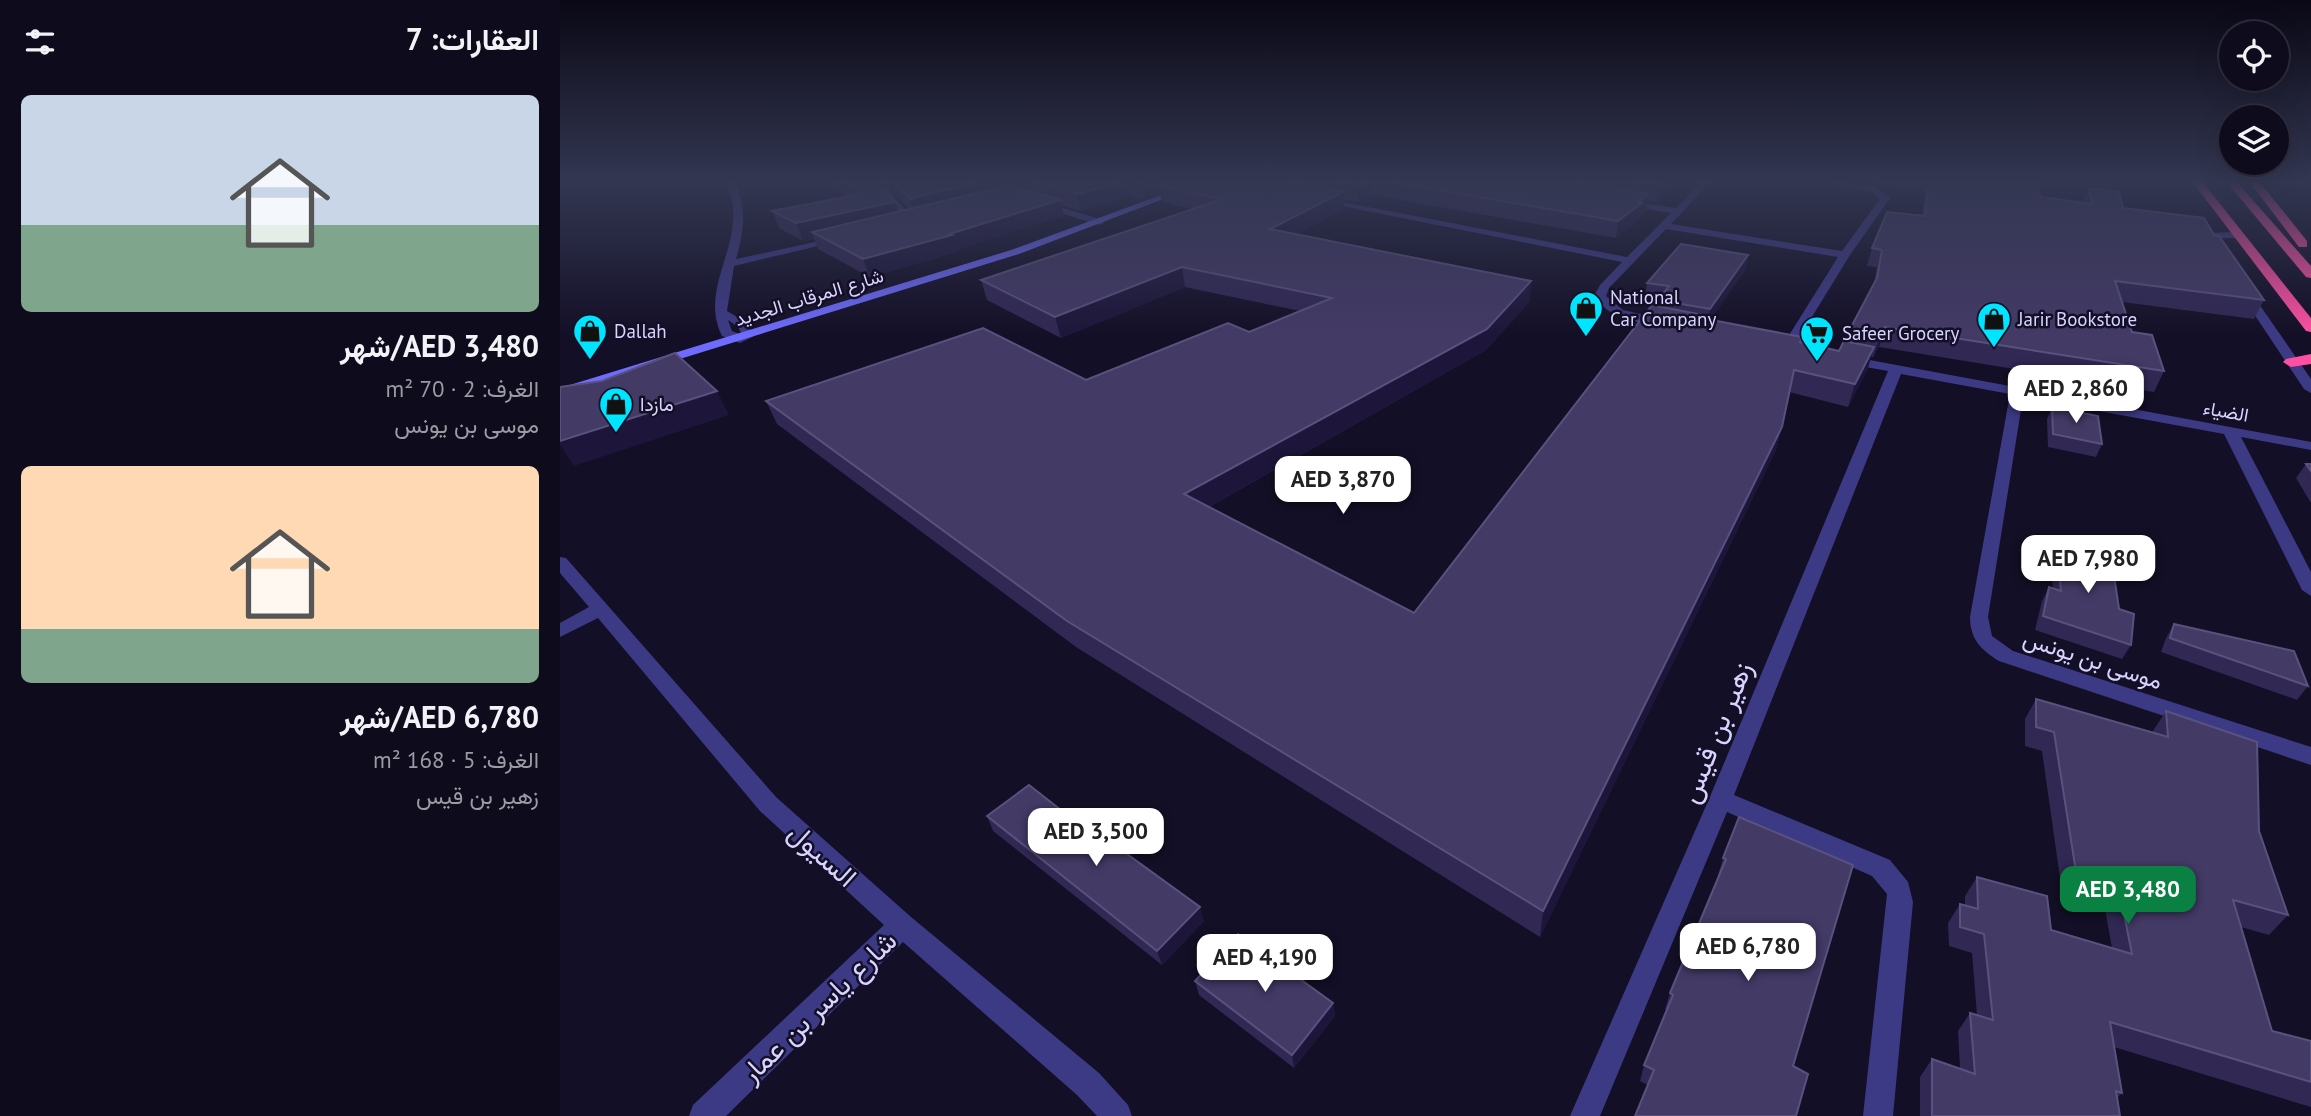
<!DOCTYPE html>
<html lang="ar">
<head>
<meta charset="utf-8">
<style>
  body { margin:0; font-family:"PT Sans",Vazirmatn,sans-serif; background:#1c1929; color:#f1f3f6; direction:rtl; height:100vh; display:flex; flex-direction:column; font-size:26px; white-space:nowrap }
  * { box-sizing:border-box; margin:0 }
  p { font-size:23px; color:#9b9ba3 }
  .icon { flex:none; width:38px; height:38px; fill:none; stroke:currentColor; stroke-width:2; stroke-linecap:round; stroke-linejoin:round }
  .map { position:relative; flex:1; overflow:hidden; direction:ltr }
  .panel { display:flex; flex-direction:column; background:#0e0b1c; width:560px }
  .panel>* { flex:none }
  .fabs { position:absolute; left:1659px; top:21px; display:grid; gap:14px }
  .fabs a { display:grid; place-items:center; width:70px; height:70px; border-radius:50%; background:#0e0b1c; box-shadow:0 7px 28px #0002,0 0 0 2px #2e2b3b; font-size:35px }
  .price { position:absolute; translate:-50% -60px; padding:0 16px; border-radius:14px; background:#fff; color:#222; font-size:23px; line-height:46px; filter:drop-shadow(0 2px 4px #0008) }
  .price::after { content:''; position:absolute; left:50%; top:42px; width:21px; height:16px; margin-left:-10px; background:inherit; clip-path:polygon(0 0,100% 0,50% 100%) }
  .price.on { background:#0b8043; color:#fff }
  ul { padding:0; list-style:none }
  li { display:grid; align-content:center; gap:14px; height:371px; padding:0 21px }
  li span { display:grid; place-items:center; height:217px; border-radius:10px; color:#555 }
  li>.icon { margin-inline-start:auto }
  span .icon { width:126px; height:126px; fill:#fffc; stroke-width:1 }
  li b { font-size:30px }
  h2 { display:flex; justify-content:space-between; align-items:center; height:84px; padding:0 21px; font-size:30px }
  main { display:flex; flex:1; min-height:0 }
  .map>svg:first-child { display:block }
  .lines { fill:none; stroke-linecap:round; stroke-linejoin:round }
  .street { fill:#3d3a85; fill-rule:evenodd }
  .secondary { fill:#6f6bff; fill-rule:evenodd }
  .highway { fill:#ff4fa3; fill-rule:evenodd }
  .wall { fill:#312854; fill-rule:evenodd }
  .shaded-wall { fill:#1d163a }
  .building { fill:#433a66; stroke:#5a527e; stroke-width:2 }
  .labels { text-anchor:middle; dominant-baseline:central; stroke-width:5; stroke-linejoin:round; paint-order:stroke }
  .far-street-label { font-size:19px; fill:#d9d4ff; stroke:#130f26 }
  .far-poi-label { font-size:19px; fill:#d9d4ff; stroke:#130f26; text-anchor:start }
  .street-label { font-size:23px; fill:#d9d4ff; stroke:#130f26 }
  .near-street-label { font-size:28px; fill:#d9d4ff; stroke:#130f26 }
</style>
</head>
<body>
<main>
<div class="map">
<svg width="1751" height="1116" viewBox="0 0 1751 1116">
  <rect width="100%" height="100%" fill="#130f26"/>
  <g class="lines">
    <g class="street">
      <path d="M 165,180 L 173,180 C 188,207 184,230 176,259 L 278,237 L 283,240 L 174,266 L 167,311 L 186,322 L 194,336 L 180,343 L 162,336 C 136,283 194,238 165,180 ZM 168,320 L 178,327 L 182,335 L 172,331 Z"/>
      <path d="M 315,180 L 323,180 L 336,200 L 356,220 L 356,224 L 350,224 L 330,204 Z"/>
      <path d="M 1143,180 L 1152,180 L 1111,224 L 1282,251 L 1320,199 L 1310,191 L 1252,180 L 1313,186 L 1330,198 L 1290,255 L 1231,351 L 1223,351 L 1221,348 L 1278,257 L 1106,229 L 1049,288 L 1046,296 L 1063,310 L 1107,320 L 1107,326 L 1103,327 C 1077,322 1050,320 1034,296 L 1040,285 L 1062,262 L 757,201 L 762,198 L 1067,257 L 1111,213 L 1063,205 L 1060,204 L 1060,200 L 1116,208 Z"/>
      <path d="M 480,201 L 543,220 L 545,222 L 540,225 L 477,206 L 477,202 Z"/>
      <path d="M 1645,233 L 1678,232 L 1683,235 L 1678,238 L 1655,238 L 1661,250 L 1656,253 L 1651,250 Z"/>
      <path d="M 1682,291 L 1690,291 L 1751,379 L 1751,393 L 1744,389 L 1680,293 Z"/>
      <path d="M 1288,356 L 1751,442 L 1751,450 L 1681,437 L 1751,572 L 1751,596 L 1742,590 L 1664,434 L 1463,397 L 1428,617 L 1432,636 L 1453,651 L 1751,747 L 1751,765 L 1439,661 C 1421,650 1410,639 1410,617 L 1450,394 L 1341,374 L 1174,795 L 1330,860 L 1348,882 L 1353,902 L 1333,1116 L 1303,1116 L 1327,894 L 1312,876 L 1167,812 L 1040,1116 L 1010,1116 L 1149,799 L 1328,371 L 1283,363 L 1282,360 Z"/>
      <path d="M 0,557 L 6,558 L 216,797 L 351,917 L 539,1073 L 568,1105 L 572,1116 L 537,1116 L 517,1095 L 343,942 L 166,1116 L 129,1116 L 133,1105 L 324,925 L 200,811 L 38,618 L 0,637 L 0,623 L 29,607 L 0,573 Z"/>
    </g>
    <path class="secondary" d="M 642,180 L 653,180 L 459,254 L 0,396 L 0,388 L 451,250 Z"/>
    <g class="highway">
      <path d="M 1631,180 L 1641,180 L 1751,318 L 1751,332 L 1746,331 Z"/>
      <path d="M 1665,180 L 1675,180 L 1751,266 L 1751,278 L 1746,277 Z"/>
      <path d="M 1688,180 L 1698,180 L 1747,241 L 1747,247 L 1739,247 Z"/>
      <path d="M 1751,354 L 1751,364 L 1731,367 L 1723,362 L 1726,359 Z"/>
    </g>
  </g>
  <g class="wall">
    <path d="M 264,180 L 316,180 L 338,212 L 349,209 L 338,198 L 326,180 L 1121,180 L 1096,202 L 1087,201 L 1086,211 L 1080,216 L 1079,220 L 1056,238 L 812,195 L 798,202 L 784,199 L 784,209 L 737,234 L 970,301 L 926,350 L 649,507 L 854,613 L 1097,306 L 1098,301 L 1085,298 L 1087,283 L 1188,255 L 1185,270 L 1150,320 L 1279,351 L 1286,342 L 1289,331 L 1314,284 L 1317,267 L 1307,266 L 1312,248 L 1362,216 L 1365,191 L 1305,182 L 1306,180 L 1475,180 L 1481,197 L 1522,202 L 1528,188 L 1563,208 L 1654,235 L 1704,300 L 1694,319 L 1562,302 L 1572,332 L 1604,371 L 1594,392 L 1319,347 L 1313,357 L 1311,357 L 1308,368 L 1288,407 L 1229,392 L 1216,450 L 980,937 L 516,647 L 217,424 L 206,401 L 526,380 L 689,332 L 740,311 L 625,287 L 501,338 L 427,300 L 421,280 L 633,209 L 602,202 L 600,193 L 584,199 L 571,196 L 521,211 L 501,205 L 504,216 L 396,250 L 397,252 L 310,277 L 258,249 L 254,239 L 243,241 L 219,228 L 212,211 L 287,196 ZM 470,186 L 472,192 L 460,188 Z"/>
    <path d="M 1492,407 L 1542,444 L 1536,457 L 1488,447 L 1487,419 Z"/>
    <path d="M 1746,464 L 1751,464 L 1751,503 L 1736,478 Z"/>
    <path d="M 1496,542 L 1559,609 L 1571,645 L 1562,659 L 1475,630 L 1482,601 L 1489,587 L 1493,588 L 1490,555 Z"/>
    <path d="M 1614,624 L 1748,686 L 1737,700 L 1601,652 L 1606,638 Z"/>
    <path d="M 1476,699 L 1593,732 L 1593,731 L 1606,711 L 1699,831 L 1728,915 L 1709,935 L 1681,927 L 1712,1031 L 1751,1041 L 1751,1107 L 1554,1047 L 1562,1093 L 1557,1098 L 1560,1116 L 1360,1116 L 1360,1077 L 1372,1059 L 1400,1068 L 1398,1031 L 1410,1013 L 1417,1015 L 1412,953 L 1389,946 L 1388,923 L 1400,904 L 1405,906 L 1405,896 L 1417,877 L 1491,930 L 1552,948 L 1544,904 L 1502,892 L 1482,751 L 1465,746 L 1465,719 Z"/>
    <path d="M 427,816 L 644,921 L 602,965 L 433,831 Z"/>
    <path d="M 1163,858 L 1293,865 L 1088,1085 L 1080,1081 L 1084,1065 L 1107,1010 L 1105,1009 L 1110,993 L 1160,876 L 1158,875 Z"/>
    <path d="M 635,981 L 773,1003 L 775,1016 L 734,1068 L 639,995 Z"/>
  </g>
  <g class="shaded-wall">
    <path d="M 425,180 L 469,180 L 470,186 L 356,216 L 350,199 Z"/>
    <path d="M 568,180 L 571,196 L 521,211 L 517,194 Z"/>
    <path d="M 587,180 L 635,180 L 599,186 L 600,193 L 584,199 L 581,182 Z"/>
    <path d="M 808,180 L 811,180 L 812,195 L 798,202 L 797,185 Z"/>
    <path d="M 1105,180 L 1121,180 L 1096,202 L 1098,185 Z"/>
    <path d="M 783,192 L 784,209 L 712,247 L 710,229 Z"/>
    <path d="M 1088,194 L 1086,211 L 1080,216 L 1079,220 L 1056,238 L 1058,221 Z"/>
    <path d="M 500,200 L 504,216 L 396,250 L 397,252 L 310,277 L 303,259 Z"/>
    <path d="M 335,202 L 341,219 L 252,232 L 254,239 L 243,241 L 236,223 Z"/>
    <path d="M 1188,255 L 1185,270 L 1147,326 L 1150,309 Z"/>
    <path d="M 622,267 L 625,287 L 501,338 L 495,317 Z"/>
    <path d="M 971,281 L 970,301 L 926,350 L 629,518 L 624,494 Z"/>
    <path d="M 1325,327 L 1319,347 L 1313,357 L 1320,337 Z"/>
    <path d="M 1314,347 L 1308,368 L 1288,407 L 1295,384 Z"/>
    <path d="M 157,391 L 169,415 L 14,466 L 0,445 L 0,441 Z"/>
    <path d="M 1222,427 L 1216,450 L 980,937 L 983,911 Z"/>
    <path d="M 640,907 L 644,921 L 602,965 L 597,951 Z"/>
    <path d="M 773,1003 L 775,1016 L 734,1068 L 732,1055 Z"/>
  </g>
  <g class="building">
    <path d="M 281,180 L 316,180 L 322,189 L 335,202 L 236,223 L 212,211 L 301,194 Z"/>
    <path d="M 331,180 L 425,180 L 350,199 Z"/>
    <path d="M 472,180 L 567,180 L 517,194 Z"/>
    <path d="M 569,180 L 587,180 L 581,182 Z"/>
    <path d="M 615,180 L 718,180 L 783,192 L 710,229 L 971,281 L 927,329 L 624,494 L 854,613 L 1092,305 L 1143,315 L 1141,318 L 1242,337 L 1240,342 L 1279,351 L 1284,341 L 1314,347 L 1295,384 L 1234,370 L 1222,427 L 983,911 L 507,621 L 206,401 L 423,328 L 526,380 L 668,323 L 689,332 L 772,298 L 622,267 L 495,317 L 421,280 L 663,199 L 599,186 Z"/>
    <path d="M 767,180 L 808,180 L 797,185 Z"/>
    <path d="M 820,180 L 1005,180 L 1088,194 L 1078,202 L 1082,203 L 1058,221 Z"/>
    <path d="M 1063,180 L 1105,180 L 1098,185 Z"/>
    <path d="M 1369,180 L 1475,180 L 1481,197 L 1533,204 L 1528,188 L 1559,192 L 1563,208 L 1644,218 L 1654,235 L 1659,236 L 1704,300 L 1555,281 L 1572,332 L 1592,335 L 1604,371 L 1325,327 L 1320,337 L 1289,331 L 1317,278 L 1322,250 L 1312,248 L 1327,212 L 1365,216 Z"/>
    <path d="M 450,185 L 500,200 L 389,234 L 392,235 L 303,259 L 252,232 Z"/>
    <path d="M 1121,244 L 1188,255 L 1150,309 L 1098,300 L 1109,286 L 1087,283 Z"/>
    <path d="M 115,353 L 157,391 L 0,441 L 0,387 L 42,381 Z"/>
    <path d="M 1492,407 L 1538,416 L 1542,444 L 1493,434 Z"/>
    <path d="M 1746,464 L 1751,464 L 1751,471 Z"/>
    <path d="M 1496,542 L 1551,554 L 1559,609 L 1574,614 L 1571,645 L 1483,616 L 1489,587 L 1501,591 Z"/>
    <path d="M 1614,624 L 1734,651 L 1748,686 L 1610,638 Z"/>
    <path d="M 1476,699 L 1608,737 L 1606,711 L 1697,742 L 1699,831 L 1728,915 L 1673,900 L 1712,1031 L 1751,1041 L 1751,1082 L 1550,1022 L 1562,1093 L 1556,1091 L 1560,1116 L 1372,1116 L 1372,1059 L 1415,1074 L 1410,1013 L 1433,1020 L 1424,934 L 1400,927 L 1400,904 L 1418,909 L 1417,877 L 1487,896 L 1491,930 L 1572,954 L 1558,884 L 1516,872 L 1494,732 L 1476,727 Z"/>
    <path d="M 469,785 L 552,850 L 556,846 L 640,907 L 597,951 L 427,816 Z"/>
    <path d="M 1179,817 L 1293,865 L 1233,1066 L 1248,1074 L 1236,1116 L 1075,1116 L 1094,1070 L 1084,1065 L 1113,995 L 1110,993 L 1166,859 L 1163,858 Z"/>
    <path d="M 678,934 L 773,1003 L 732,1055 L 635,981 Z"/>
  </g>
  <linearGradient id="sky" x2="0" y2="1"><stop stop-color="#0a0815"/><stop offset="0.54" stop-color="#333752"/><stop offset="1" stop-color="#333752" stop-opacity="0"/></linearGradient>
  <rect width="1751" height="336" fill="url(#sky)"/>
  <defs>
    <g id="shop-pin" transform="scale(1.75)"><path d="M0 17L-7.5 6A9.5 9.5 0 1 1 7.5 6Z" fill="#00e5ff" stroke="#130f26"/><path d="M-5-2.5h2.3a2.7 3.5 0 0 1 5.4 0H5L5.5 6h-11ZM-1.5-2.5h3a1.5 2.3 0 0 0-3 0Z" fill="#111"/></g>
    <g id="supermarket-pin" transform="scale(1.75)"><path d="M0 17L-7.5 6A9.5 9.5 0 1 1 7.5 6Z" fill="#00e5ff" stroke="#130f26"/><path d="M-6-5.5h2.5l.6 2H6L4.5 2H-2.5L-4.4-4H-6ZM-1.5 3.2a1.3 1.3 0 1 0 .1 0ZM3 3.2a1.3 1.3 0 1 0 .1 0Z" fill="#111"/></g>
  </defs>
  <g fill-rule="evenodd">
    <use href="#shop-pin" x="1026" y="308"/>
    <use href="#shop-pin" x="1434" y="319"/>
    <use href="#shop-pin" x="30" y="331"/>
    <use href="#supermarket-pin" x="1257" y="333"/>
    <use href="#shop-pin" x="56" y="404"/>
  </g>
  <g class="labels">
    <g class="far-street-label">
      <text transform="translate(249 297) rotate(-17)">شارع المرقاب الجديد</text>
      <text transform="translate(1666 411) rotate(10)">الضياء</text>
    </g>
    <g class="far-poi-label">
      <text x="1050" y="297">National<tspan x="1050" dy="22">Car Company</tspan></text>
      <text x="1458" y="319">Jarir Bookstore</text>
      <text x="54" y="331">Dallah</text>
      <text x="1282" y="333">Safeer Grocery</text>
      <text x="80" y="404">مازدا</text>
    </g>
    <g class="street-label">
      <text transform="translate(1533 659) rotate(18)">موسى بن يونس</text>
    </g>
    <g class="near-street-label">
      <text transform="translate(1155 732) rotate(-68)">زهير بن قيس</text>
      <text transform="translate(263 854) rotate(42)">السيول</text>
      <text transform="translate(258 1006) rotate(-44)">شارع ياسر بن عمار</text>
    </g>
  </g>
</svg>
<div class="fabs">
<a><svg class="icon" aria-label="locate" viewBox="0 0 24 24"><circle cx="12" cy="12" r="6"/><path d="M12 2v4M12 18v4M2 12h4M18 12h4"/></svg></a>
<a><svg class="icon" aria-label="layers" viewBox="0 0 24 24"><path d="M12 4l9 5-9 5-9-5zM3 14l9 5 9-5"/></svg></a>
</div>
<b class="price" style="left:1516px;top:425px">AED 2,860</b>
<b class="price" style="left:783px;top:516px">AED 3,870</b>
<b class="price" style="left:1528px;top:595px">AED 7,980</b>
<b class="price" style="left:536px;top:868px">AED 3,500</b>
<b class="price on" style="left:1568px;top:926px">AED 3,480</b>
<b class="price" style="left:1188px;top:983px">AED 6,780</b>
<b class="price" style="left:705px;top:994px">AED 4,190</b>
</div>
<section class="panel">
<h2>العقارات: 7<svg class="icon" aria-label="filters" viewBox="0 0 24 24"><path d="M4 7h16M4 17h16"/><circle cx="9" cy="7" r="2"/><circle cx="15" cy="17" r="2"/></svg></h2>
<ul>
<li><span style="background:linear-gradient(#c9d6e8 60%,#7fa58c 0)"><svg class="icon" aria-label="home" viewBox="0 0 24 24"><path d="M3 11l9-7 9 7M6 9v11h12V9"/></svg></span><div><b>AED 3,480/شهر</b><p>الغرف: 2 · 70 m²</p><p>موسى بن يونس</p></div></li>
<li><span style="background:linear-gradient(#ffd9b3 75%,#7fa58c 0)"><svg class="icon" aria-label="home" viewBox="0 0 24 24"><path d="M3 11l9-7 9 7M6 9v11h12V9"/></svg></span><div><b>AED 6,780/شهر</b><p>الغرف: 5 · 168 m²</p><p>زهير بن قيس</p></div></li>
</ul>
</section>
</main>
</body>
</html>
